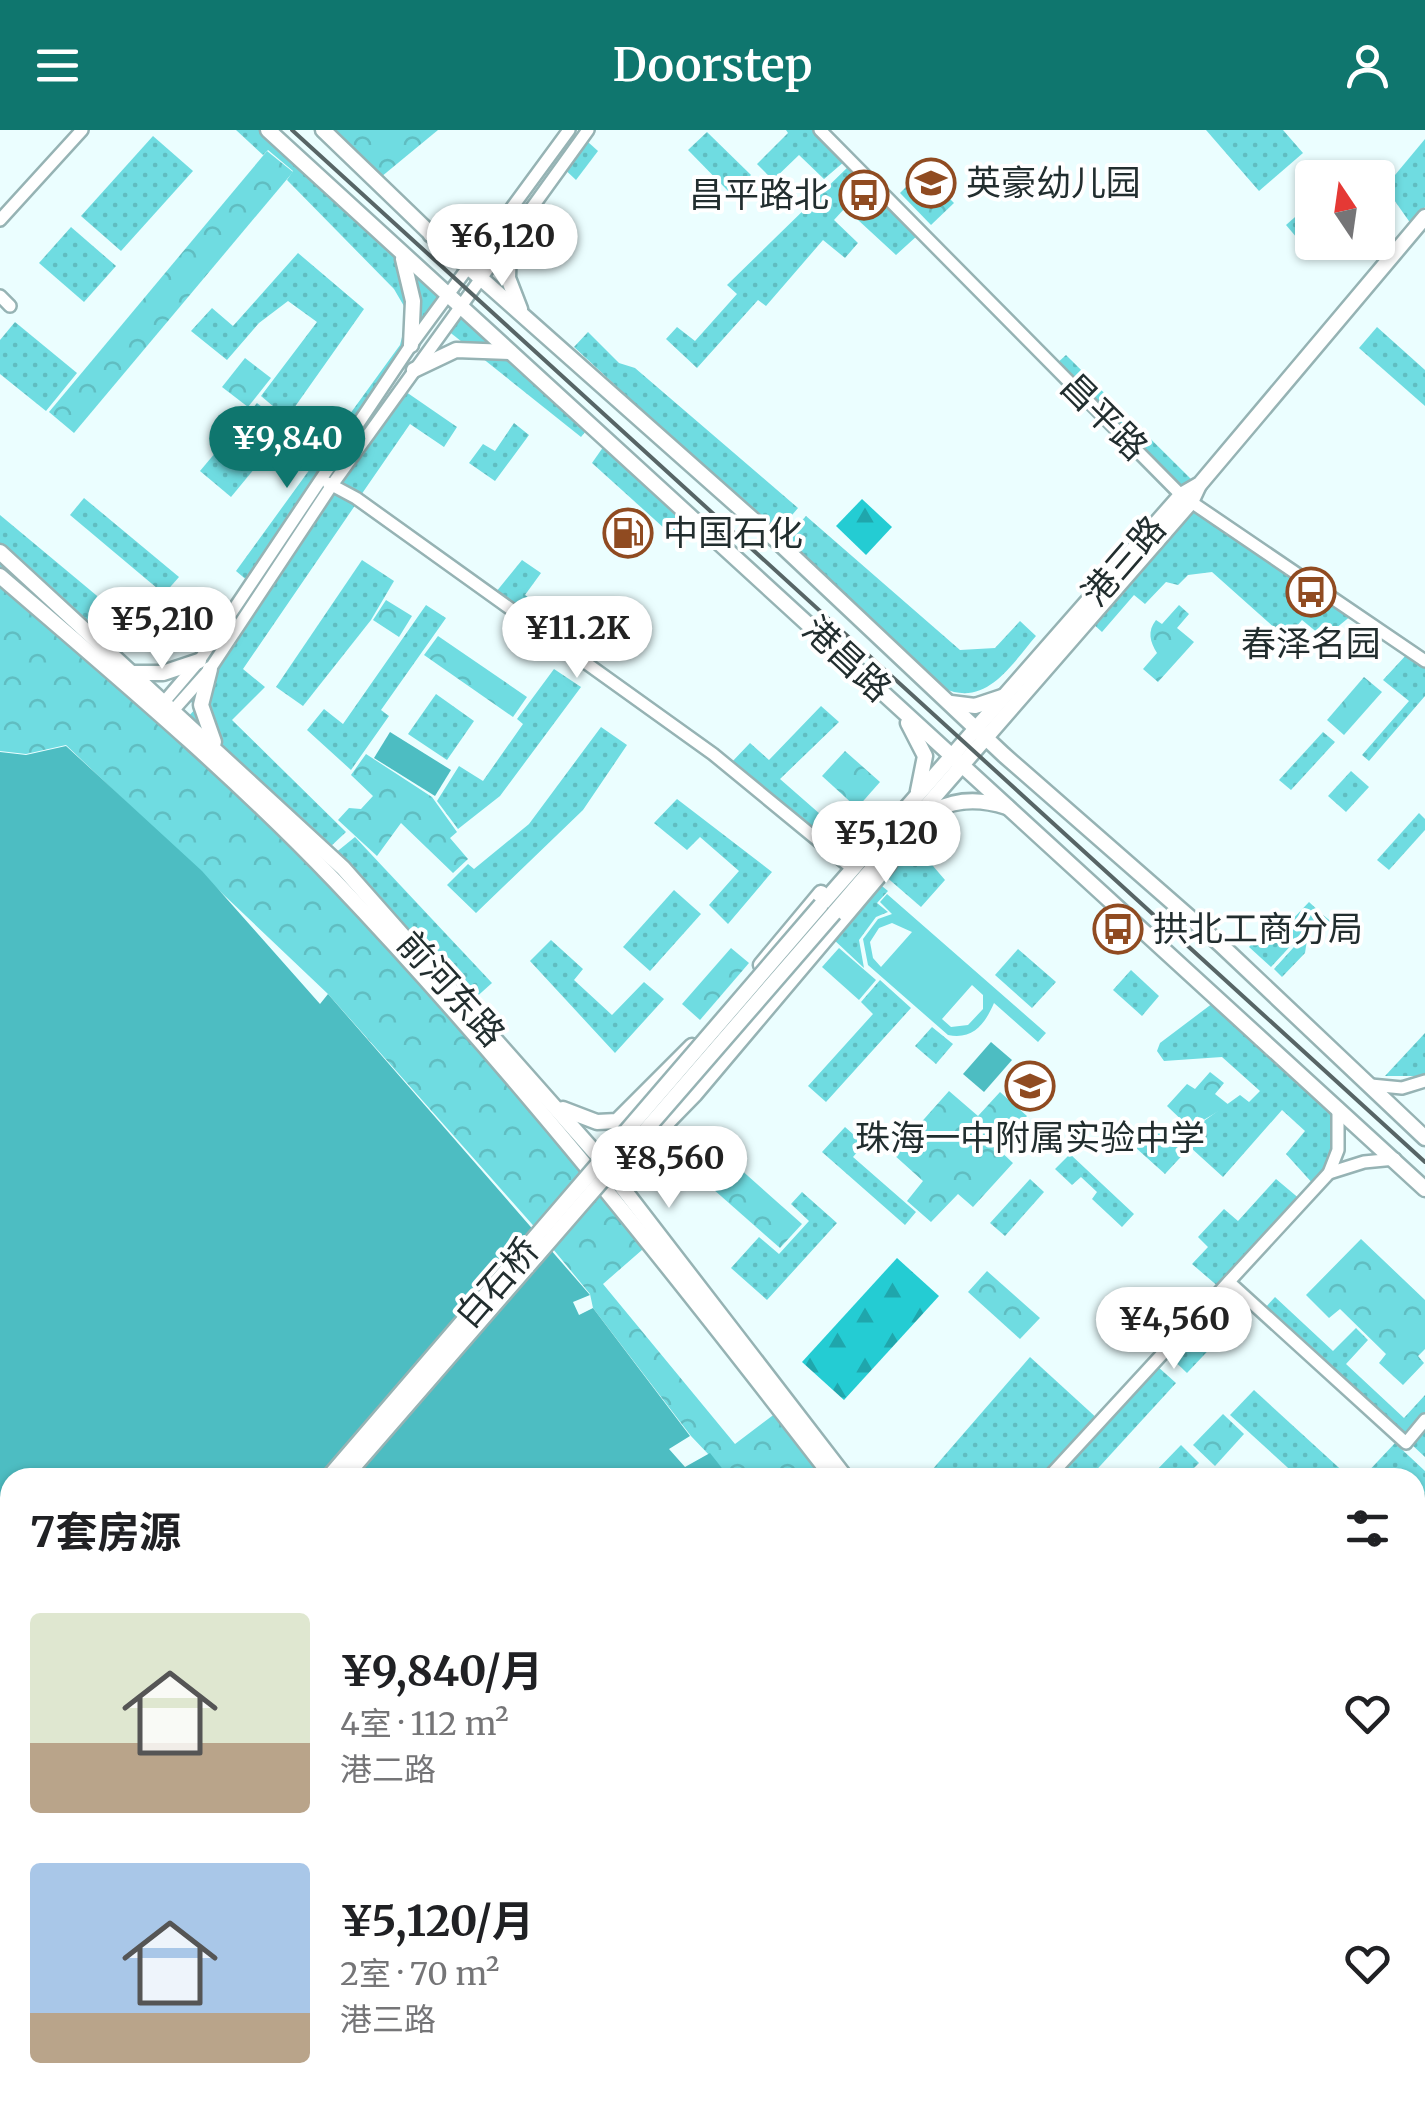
<!DOCTYPE html>
<html lang="zh">
<head>
<meta charset="utf-8">
<style>
  body { margin:0; font-family:Merriweather,"Noto Sans SC",serif; background:#f2f2f2; color:#202124; height:100vh; display:flex; flex-direction:column; font-size:38px; white-space:nowrap }
  * { box-sizing:border-box; margin:0 }
  p { font-size:32px; color:#757577 }
  .icon { flex:none; width:55px; height:55px; fill:none; stroke:currentColor; stroke-width:2; stroke-linecap:round; stroke-linejoin:round }
  .map { position:relative; flex:1; overflow:hidden }
  .sheet { position:absolute; left:0px; top:1338px; width:1425px; height:642px; display:flex; flex-direction:column; background:#fff; border-radius:30px 30px 0 0; box-shadow:0 2px 8px #0004 }
  .sheet>* { flex:none }
  .needle { width:65px; rotate:347deg }
  .buttons { position:absolute; left:1295px; top:30px; display:grid; gap:20px }
  .buttons a { display:grid; place-items:center; width:100px; height:100px; border-radius:10px; background:#fff; box-shadow:0 2px 8px #0004; font-size:50px }
  .price { position:absolute; translate:-50% -85px; padding:0 22px; border-radius:35px; background:#fff; color:#222; font-size:32px; line-height:65px; filter:drop-shadow(0 2px 5px #0008) }
  .price::after { content:''; position:absolute; left:50%; top:60px; width:30px; height:22px; margin-left:-15px; background:inherit; clip-path:polygon(0 0,100% 0,50% 100%) }
  .price.selected { background:#0f766e; color:#fff }
  ul { padding:0; list-style:none }
  li { display:flex; align-items:center; gap:30px; height:250px; padding:0 30px }
  li span { display:grid; place-items:center; flex:none; width:280px; height:200px; border-radius:10px; color:#555 }
  li>.icon { margin-inline-start:auto }
  span .icon { width:120px; height:120px; fill:#fffc; stroke-width:1 }
  li b { font-size:42px }
  h2 { display:flex; justify-content:space-between; align-items:center; height:120px; padding:0 30px; font-size:42px }
  header { display:flex; justify-content:space-between; align-items:center; height:130px; padding:0 30px; background:#0f766e; color:#fff; font-size:45px; font-weight:600 }
  .map>svg:first-child { display:block }
  .grass { fill:url(#grass-dots) }
  .forest { fill:url(#forest-firs) }
  .park { fill:url(#park-crowns) }
  .garden { fill:#6fdce1; fill-rule:evenodd }
  .water { fill:#4dbdc2 }
  .lines { fill:none; stroke-linecap:round; stroke-linejoin:round }
  .minor-casing { stroke:#96b3b4; stroke-width:16 }
  .major-casing { stroke:#96b3b4; stroke-width:19 }
  .minor { stroke:#fff; stroke-width:11 }
  .major { stroke:#fff; stroke-width:14 }
  .rail { stroke:#576566; stroke-width:4 }
  .major-bridge-casing { stroke:#96b3b4; stroke-width:19; stroke-linecap:butt }
  .major-bridge { stroke:#fff; stroke-width:14 }
  .labels { text-anchor:middle; dominant-baseline:central; stroke-width:8; stroke-linejoin:round; paint-order:stroke }
  .poi-label { font-size:35px; fill:#222e2f; stroke:#fff; text-anchor:start }
  .street-label { font-size:35px; fill:#222e2f; stroke:#fff }
</style>
</head>
<body>
<header><svg class="icon" aria-label="menu" viewBox="0 0 24 24"><path d="M4 6h16M4 12h16M4 18h16"/></svg>Doorstep<svg class="icon" aria-label="person" viewBox="0 0 24 24"><circle cx="12" cy="8" r="4"/><path d="M4 21q1-7 8-7t8 7"/></svg></header>
<div class="map">
<svg width="1425" height="1978" viewBox="0 0 1425 1978">
  <defs>
    <pattern id="grass-dots" width="8" height="8" patternUnits="userSpaceOnUse" patternTransform="scale(2.5)"><rect width="8" height="8" fill="#6fdce1"/><path d="M2 2h.1M6 6h.1" fill="none" stroke="#60bdc1" stroke-width="1.8" stroke-linecap="round"/></pattern>
    <pattern id="forest-firs" width="22" height="20" patternUnits="userSpaceOnUse" patternTransform="scale(2.5)"><rect width="22" height="20" fill="#24ccd3"/><path d="M5 1l3.5 6h-7zM16 11l3.5 6h-7z" fill="#1fa6ac"/></pattern>
    <pattern id="park-crowns" width="20" height="18" patternUnits="userSpaceOnUse" patternTransform="scale(2.5)"><rect width="20" height="18" fill="#6fdce1"/><path d="M2 6a3 3 0 1 1 6 0M12 15a3 3 0 1 1 6 0" fill="none" stroke="#60bdc1"/></pattern>
  </defs>
  <rect width="100%" height="100%" fill="#ebfeff"/>
  <g class="grass">
    <path d="M 236,0 L 266,0 L 451,172 L 249,452 L 236,441 L 400,215 L 408,183 L 394,159 L 287,50 L 293,41 L 268,20 L 263,25 Z"/>
    <path d="M 786,0 L 817,0 L 845,31 L 824,49 L 799,25 L 773,50 L 757,34 L 788,3 Z"/>
    <path d="M 1206,0 L 1283,0 L 1303,23 L 1259,61 Z"/>
    <path d="M 707,2 L 751,45 L 731,64 L 688,20 Z"/>
    <path d="M 579,4 L 598,21 L 576,50 L 558,33 Z"/>
    <path d="M 153,6 L 193,41 L 121,121 L 81,86 Z"/>
    <path d="M 1425,9 L 1425,77 L 1411,94 L 1385,57 Z"/>
    <path d="M 850,35 L 918,105 L 896,125 L 845,78 L 834,90 L 858,113 L 845,128 L 823,110 L 766,176 L 758,170 L 697,238 L 666,209 L 677,197 L 695,211 L 737,164 L 727,155 Z"/>
    <path d="M 1312,72 L 1312,106 L 1303,115 L 1286,95 Z"/>
    <path d="M 71,97 L 116,136 L 84,172 L 39,133 Z"/>
    <path d="M 298,123 L 364,179 L 287,288 L 261,266 L 317,192 L 288,171 L 259,193 L 227,230 L 191,201 L 212,178 L 233,196 Z"/>
    <path d="M 456,179 L 590,296 L 581,307 L 442,196 Z"/>
    <path d="M 15,192 L 77,243 L 46,281 L 0,244 L 0,210 Z"/>
    <path d="M 1377,197 L 1425,240 L 1425,276 L 1359,218 Z"/>
    <path d="M 588,202 L 619,233 L 635,238 L 798,378 L 776,404 L 574,217 Z"/>
    <path d="M 1066,225 L 1196,354 L 1182,361 L 1055,235 Z"/>
    <path d="M 396,255 L 457,297 L 444,317 L 410,294 L 361,365 L 331,346 Z"/>
    <path d="M 257,273 L 288,298 L 231,367 L 200,341 Z"/>
    <path d="M 514,293 L 529,305 L 495,351 L 469,333 L 483,314 L 495,321 Z"/>
    <path d="M 606,313 L 691,389 L 675,408 L 592,333 Z"/>
    <path d="M 323,353 L 356,374 L 243,539 L 265,557 L 232,590 L 346,702 L 329,718 L 187,588 L 197,577 L 178,561 Z"/>
    <path d="M 84,368 L 179,447 L 164,464 L 70,385 Z"/>
    <path d="M 1192,376 L 1352,485 L 1324,508 L 1302,490 L 1286,508 L 1212,442 L 1188,445 L 1178,455 L 1166,452 L 1145,474 L 1134,465 L 1102,502 L 1091,492 Z"/>
    <path d="M 0,385 L 108,475 L 88,500 L 0,420 Z"/>
    <path d="M 806,386 L 960,520 L 995,518 L 1020,491 L 1036,506 C 1011,535 986,578 943,558 L 783,411 Z"/>
    <path d="M 362,430 L 394,451 L 371,490 L 303,576 L 276,557 Z"/>
    <path d="M 522,430 L 541,443 L 525,465 L 585,507 L 575,520 L 496,462 Z"/>
    <path d="M 426,475 L 446,488 L 381,580 L 389,586 L 351,640 L 307,600 L 324,579 L 343,594 Z"/>
    <path d="M 1408,523 L 1425,535 L 1425,566 L 1369,631 L 1362,625 L 1409,571 L 1383,550 Z"/>
    <path d="M 554,539 L 581,557 L 500,666 L 458,699 L 437,671 L 459,636 L 483,651 L 523,594 L 517,589 Z"/>
    <path d="M 436,564 L 474,591 L 447,630 L 408,604 Z"/>
    <path d="M 821,576 L 839,592 L 780,649 L 860,719 L 847,731 L 730,634 L 750,613 L 769,630 Z"/>
    <path d="M 601,597 L 627,615 L 583,680 L 476,783 L 447,755 L 468,734 L 474,739 L 529,694 Z"/>
    <path d="M 1323,602 L 1335,612 L 1291,660 L 1279,650 Z"/>
    <path d="M 1351,641 L 1369,657 L 1346,682 L 1328,666 Z"/>
    <path d="M 677,669 L 772,742 L 728,794 L 709,775 L 739,741 L 700,707 L 687,720 L 654,693 Z"/>
    <path d="M 1419,683 L 1425,689 L 1425,700 L 1389,740 L 1377,730 Z"/>
    <path d="M 913,698 L 930,715 L 927,729 L 945,750 L 921,777 L 884,745 Z"/>
    <path d="M 355,707 L 492,853 L 473,870 L 334,724 Z"/>
    <path d="M 877,752 L 888,761 L 877,773 L 888,782 L 876,787 L 859,810 L 864,838 L 832,808 Z"/>
    <path d="M 674,760 L 701,784 L 650,841 L 623,817 Z"/>
    <path d="M 1309,772 L 1321,783 L 1271,837 L 1249,817 L 1258,807 L 1268,815 Z"/>
    <path d="M 1323,785 L 1333,793 L 1320,793 L 1308,803 L 1305,823 L 1282,847 L 1274,839 Z"/>
    <path d="M 551,810 L 583,839 L 574,850 L 612,885 L 644,852 L 664,869 L 615,923 L 530,831 Z"/>
    <path d="M 1018,819 L 1056,852 L 1032,878 L 995,845 Z"/>
    <path d="M 1131,840 L 1159,866 L 1142,886 L 1113,860 Z"/>
    <path d="M 880,850 L 911,878 L 826,972 L 808,956 L 873,884 L 861,872 Z"/>
    <path d="M 1217,870 L 1336,978 L 1336,1025 L 1315,1056 L 1286,1024 L 1305,1001 L 1282,980 L 1223,1047 L 1190,1017 L 1165,1044 L 1136,1018 L 1157,992 L 1172,1005 L 1182,994 L 1190,1001 L 1240,965 L 1249,972 L 1260,961 L 1222,927 L 1164,931 L 1157,921 L 1160,913 Z"/>
    <path d="M 932,897 L 953,914 L 936,934 L 915,916 Z"/>
    <path d="M 1425,903 L 1425,946 L 1385,946 Z"/>
    <path d="M 845,997 L 864,1014 L 853,1027 L 916,1082 L 905,1095 L 822,1022 Z"/>
    <path d="M 1070,1024 L 1134,1084 L 1122,1097 L 1092,1069 L 1097,1062 L 1081,1047 L 1072,1055 L 1055,1039 Z"/>
    <path d="M 1030,1049 L 1044,1062 L 1005,1106 L 990,1093 Z"/>
    <path d="M 1276,1049 L 1301,1070 L 1220,1158 L 1192,1134 L 1208,1117 L 1198,1107 L 1224,1079 L 1238,1091 Z"/>
    <path d="M 802,1062 L 837,1093 L 767,1170 L 731,1138 L 759,1107 L 779,1124 L 809,1091 L 791,1074 Z"/>
    <path d="M 1230,1157 L 1250,1176 L 1187,1243 L 1167,1224 Z"/>
    <path d="M 1275,1167 L 1333,1221 L 1356,1198 L 1368,1210 L 1346,1234 L 1404,1288 L 1425,1265 L 1425,1327 L 1265,1178 Z"/>
    <path d="M 1030,1227 L 1100,1291 L 1047,1347 L 925,1348 Z"/>
    <path d="M 1157,1236 L 1176,1253 L 1090,1347 L 1053,1348 Z"/>
    <path d="M 1254,1260 L 1349,1347 L 1298,1347 L 1230,1285 Z"/>
    <path d="M 1395,1313 L 1425,1341 L 1425,1394 L 1415,1386 L 1415,1348 L 1363,1347 Z"/>
    <path d="M 1181,1315 L 1199,1333 L 1185,1347 L 1150,1347 Z"/>
    <path d="M 1425,1460 L 1425,1498 L 1415,1509 L 1415,1471 Z"/>
    <path d="M 1415,1564 L 1425,1564 L 1425,1627 L 1415,1618 Z"/>
    <path d="M 1415,1709 L 1425,1718 L 1425,1834 L 1415,1845 L 1415,1760 L 1422,1752 L 1415,1745 Z"/>
  </g>
  <g class="forest">
    <path d="M 862,369 L 892,397 L 866,425 L 836,396 Z"/>
    <path d="M 897,1128 L 939,1166 L 844,1270 L 802,1232 Z"/>
  </g>
  <g class="park">
    <path d="M 332,0 L 438,0 L 381,47 Z"/>
    <path d="M 267,21 L 293,42 L 74,303 L 49,282 Z"/>
    <path d="M 922,41 L 954,73 L 931,95 L 900,63 Z"/>
    <path d="M 245,228 L 271,248 L 248,277 L 222,257 Z"/>
    <path d="M 0,425 L 327,725 L 485,893 L 658,1106 L 603,1154 L 735,1314 L 788,1274 L 844,1347 L 730,1347 L 691,1306 L 593,1178 L 590,1164 L 539,1102 L 328,864 L 66,615 L 26,624 L 0,621 Z"/>
    <path d="M 386,470 L 412,486 L 399,507 L 373,490 Z"/>
    <path d="M 1179,475 L 1189,484 L 1177,498 L 1194,512 L 1158,552 L 1143,539 L 1157,523 C 1150,512 1147,501 1156,490 L 1162,494 Z"/>
    <path d="M 438,506 L 527,567 L 513,587 L 424,525 Z"/>
    <path d="M 1364,547 L 1382,562 L 1344,605 L 1327,590 Z"/>
    <path d="M 845,621 L 880,652 L 857,678 L 822,646 Z"/>
    <path d="M 366,624 L 432,667 L 457,702 L 450,708 L 468,729 L 453,743 L 401,693 L 377,726 L 338,690 L 349,678 L 361,679 L 373,666 L 351,645 Z"/>
    <path d="M 731,818 L 749,833 L 700,890 L 682,874 Z"/>
    <path d="M 1210,942 L 1224,953 L 1215,964 L 1229,975 L 1190,998 L 1167,976 L 1187,954 L 1195,959 Z"/>
    <path d="M 949,961 L 978,986 L 1000,962 L 1027,986 L 998,1019 L 1013,1033 L 973,1077 L 958,1064 L 931,1092 L 907,1071 L 923,1051 L 893,1024 Z"/>
    <path d="M 721,1022 L 802,1094 L 780,1118 L 713,1059 L 714,1030 Z"/>
    <path d="M 1361,1109 L 1425,1170 L 1425,1219 L 1418,1226 L 1424,1233 L 1403,1255 L 1379,1233 L 1386,1224 L 1340,1179 L 1329,1188 L 1306,1165 Z"/>
    <path d="M 987,1141 L 1040,1188 L 1020,1209 L 968,1162 Z"/>
    <path d="M 1223,1284 L 1244,1304 L 1215,1336 L 1193,1315 Z"/>
    <path d="M 0,1886 L 10,1900 L 10,1970 L 60,1970 L 66,1978 L 0,1978 Z"/>
    <path d="M 1213,1970 L 1322,1970 L 1328,1978 L 1219,1978 Z"/>
  </g>
  <g class="garden">
    <path d="M 887,764 L 1046,903 L 1038,912 L 994,873 C 985,894 973,910 948,905 L 868,835 L 863,809 L 878,789 L 892,784 L 880,772 ZM 892,793 L 912,802 L 881,837 L 873,828 L 870,812 L 879,798 ZM 972,855 L 983,865 L 983,879 L 968,895 L 951,897 L 942,889 Z"/>
    <path d="M 839,818 L 876,850 L 859,870 L 822,837 Z"/>
  </g>
  <g class="water">
    <path d="M 390,602 L 451,640 L 435,666 L 374,628 Z"/>
    <path d="M 66,616 L 202,741 L 320,874 L 328,864 L 590,1165 L 573,1172 L 579,1185 L 593,1178 L 690,1306 L 669,1319 L 685,1337 L 710,1323 L 729,1347 L 10,1348 L 10,1899 L 0,1885 L 0,622 L 26,625 Z"/>
    <path d="M 991,912 L 1012,930 L 984,962 L 963,944 Z"/>
    <path d="M 60,1970 L 1211,1970 L 1217,1978 L 66,1978 Z"/>
  </g>
  <g class="lines">
    <g class="minor-casing">
      <g id="minor">
        <path d="M 820,0 L 1181,365 L 1425,531"/>
        <path d="M 0,90 L 82,0"/>
        <path d="M 0,166 L 10,176"/>
        <path d="M 328,353 L 356,368 L 713,624 L 848,735"/>
        <path d="M 158,579 L 199,531 L 411,215 L 569,0"/>
        <path d="M 169,585 L 210,539 L 332,355 L 588,0"/>
        <path d="M 1371,955 L 1402,958 L 1425,951"/>
        <path d="M 1329,1043 L 1364,1032 L 1395,1029"/>
        <path d="M 1229,1152 L 1406,1313 L 1425,1290"/>
        <path d="M 1048,1348 L 1329,1043 L 1338,1020 L 1338,978"/>
        <path d="M 1415,1705 L 1425,1713"/>
      </g>
    </g>
    <g class="major-casing">
      <g id="major">
        <path d="M 268,0 L 1425,1059"/>
        <path d="M 323,0 L 431,104 L 777,411 L 1004,625 L 1220,814 L 1425,1008"/>
        <path d="M 431,105 L 472,106 L 504,93"/>
        <path d="M 509,114 L 508,148 L 520,179"/>
        <path d="M 403,129 L 413,171 L 411,215"/>
        <path d="M 414,240 L 456,220 L 510,222"/>
        <path d="M 0,422 L 343,738 L 598,1026 L 846,1348"/>
        <path d="M 0,446 C 114,544 231,642 335,751 C 514,939 674,1142 833,1348"/>
        <path d="M 210,539 L 201,575 L 214,612"/>
        <path d="M 134,543 L 163,543 L 199,531"/>
        <path d="M 951,573 L 975,576 L 1002,567"/>
        <path d="M 908,593 L 925,626 L 918,661"/>
        <path d="M 916,688 L 1191,372 L 1199,355"/>
        <path d="M 821,775 L 1181,365 L 1200,354 L 1425,87"/>
        <path d="M 834,783 L 882,727"/>
        <path d="M 761,835 L 821,763"/>
        <path d="M 563,979 L 597,992 L 617,991 L 692,916"/>
        <path d="M 614,1047 L 695,964 L 889,734 C 912,684 951,659 1007,677"/>
        <path d="M 0,1724 L 10,1712"/>
        <path d="M 0,1744 L 10,1733"/>
        <path d="M 1415,1958 L 1425,1945"/>
        <path d="M 1310,1970 L 1316,1978"/>
        <path d="M 1330,1970 L 1336,1978"/>
        <path d="M 1392,1978 L 1400,1970"/>
      </g>
    </g>
    <use href="#minor" class="minor"/>
    <use href="#major" class="major"/>
    <path class="rail" d="M 292,0 L 1425,1032"/>
    <g class="major-bridge-casing">
      <g id="major-bridge">
        <path d="M 328,1348 L 821,775"/>
        <path d="M 344,1348 L 834,783"/>
      </g>
    </g>
    <use href="#major-bridge" class="major-bridge"/>
  </g>
  <defs>
    <g id="school-ring" transform="scale(2.5)"><circle r="9.5" fill="#fff" stroke="#904b21" stroke-width="1.5"/><path d="M0-5L7-2L0 1L-7-2ZM-4 1L0 2.5L4 1V4Q0 6-4 4Z" fill="#904b21"/></g>
    <g id="bus-ring" transform="scale(2.5)"><circle r="9.5" fill="#fff" stroke="#904b21" stroke-width="1.5"/><path d="M-5-6H5V4H4V6H2V4H-2V6H-4V4H-5ZM-3.5-4V0h7V-4ZM-3.5 1.2v1.5H-2V1.2ZM2 1.2v1.5H3.5V1.2Z" fill="#904b21"/></g>
    <g id="fuel-ring" transform="scale(2.5)"><circle r="9.5" fill="#fff" stroke="#904b21" stroke-width="1.5"/><path d="M-5.5-6h7V0h2V4h1.3V-2.5L3-4.5l.8-.8L6-3V5H2.5V1h-1V6h-7ZM-4.2-4.7v3.2H.2V-4.7Z" fill="#904b21"/></g>
  </defs>
  <g fill-rule="evenodd">
    <use href="#school-ring" x="931" y="53"/>
    <use href="#bus-ring" x="864" y="65"/>
    <use href="#fuel-ring" x="628" y="403"/>
    <use href="#bus-ring" x="1311" y="462"/>
    <use href="#bus-ring" x="1118" y="799"/>
    <use href="#school-ring" x="1030" y="956"/>
  </g>
  <g class="labels">
    <g class="poi-label">
      <text x="966" y="53">英豪幼儿园</text>
      <text x="829" y="65" text-anchor="end">昌平路北</text>
      <text x="663" y="403">中国石化</text>
      <text x="1311" y="514" text-anchor="middle">春泽名园</text>
      <text x="1153" y="799">拱北工商分局</text>
      <text x="1030" y="1008" text-anchor="middle">珠海一中附属实验中学</text>
    </g>
    <g class="street-label">
      <text transform="translate(1104 287) rotate(45)">昌平路</text>
      <text transform="translate(1124 431) rotate(-49)">港三路</text>
      <text transform="translate(847 529) rotate(43)">港昌路</text>
      <text transform="translate(451 859) rotate(48)">前河东路</text>
      <text transform="translate(497 1153) rotate(-49)">白石桥</text>
    </g>
  </g>
</svg>
<div class="buttons">
<a><svg class="needle" viewBox="-14 -14 28 28"><path d="M0-13l5 13h-10z" fill="#e53935"/><path d="M0 13l5-13h-10z" fill="#757577"/></svg></a>
</div>
<b class="price" style="left:502px;top:159px">¥6,120</b>
<b class="price selected" style="left:287px;top:361px">¥9,840</b>
<b class="price" style="left:162px;top:542px">¥5,210</b>
<b class="price" style="left:577px;top:551px">¥11.2K</b>
<b class="price" style="left:886px;top:756px">¥5,120</b>
<b class="price" style="left:669px;top:1081px">¥8,560</b>
<b class="price" style="left:1174px;top:1242px">¥4,560</b>
<section class="sheet">
<h2>7套房源<svg class="icon" aria-label="filters" viewBox="0 0 24 24"><path d="M4 7h16M4 17h16"/><circle cx="9" cy="7" r="2"/><circle cx="15" cy="17" r="2"/></svg></h2>
<ul>
<li><span style="background:linear-gradient(#dfe7d0 65%,#b9a48a 0)"><svg class="icon" aria-label="home" viewBox="0 0 24 24"><path d="M3 11l9-7 9 7M6 9v11h12V9"/></svg></span><div><b>¥9,840/月</b><p>4室 · 112 m²</p><p>港二路</p></div><svg class="icon" aria-label="heart" viewBox="0 0 24 24"><path d="M12 20l-8-8c-3-5 5-10 8-4 3-6 11-1 8 4z"/></svg></li>
<li><span style="background:linear-gradient(#a9c7e8 75%,#b9a48a 0)"><svg class="icon" aria-label="home" viewBox="0 0 24 24"><path d="M3 11l9-7 9 7M6 9v11h12V9"/></svg></span><div><b>¥5,120/月</b><p>2室 · 70 m²</p><p>港三路</p></div><svg class="icon" aria-label="heart" viewBox="0 0 24 24"><path d="M12 20l-8-8c-3-5 5-10 8-4 3-6 11-1 8 4z"/></svg></li>
</ul>
</section>
</div>
</body>
</html>
